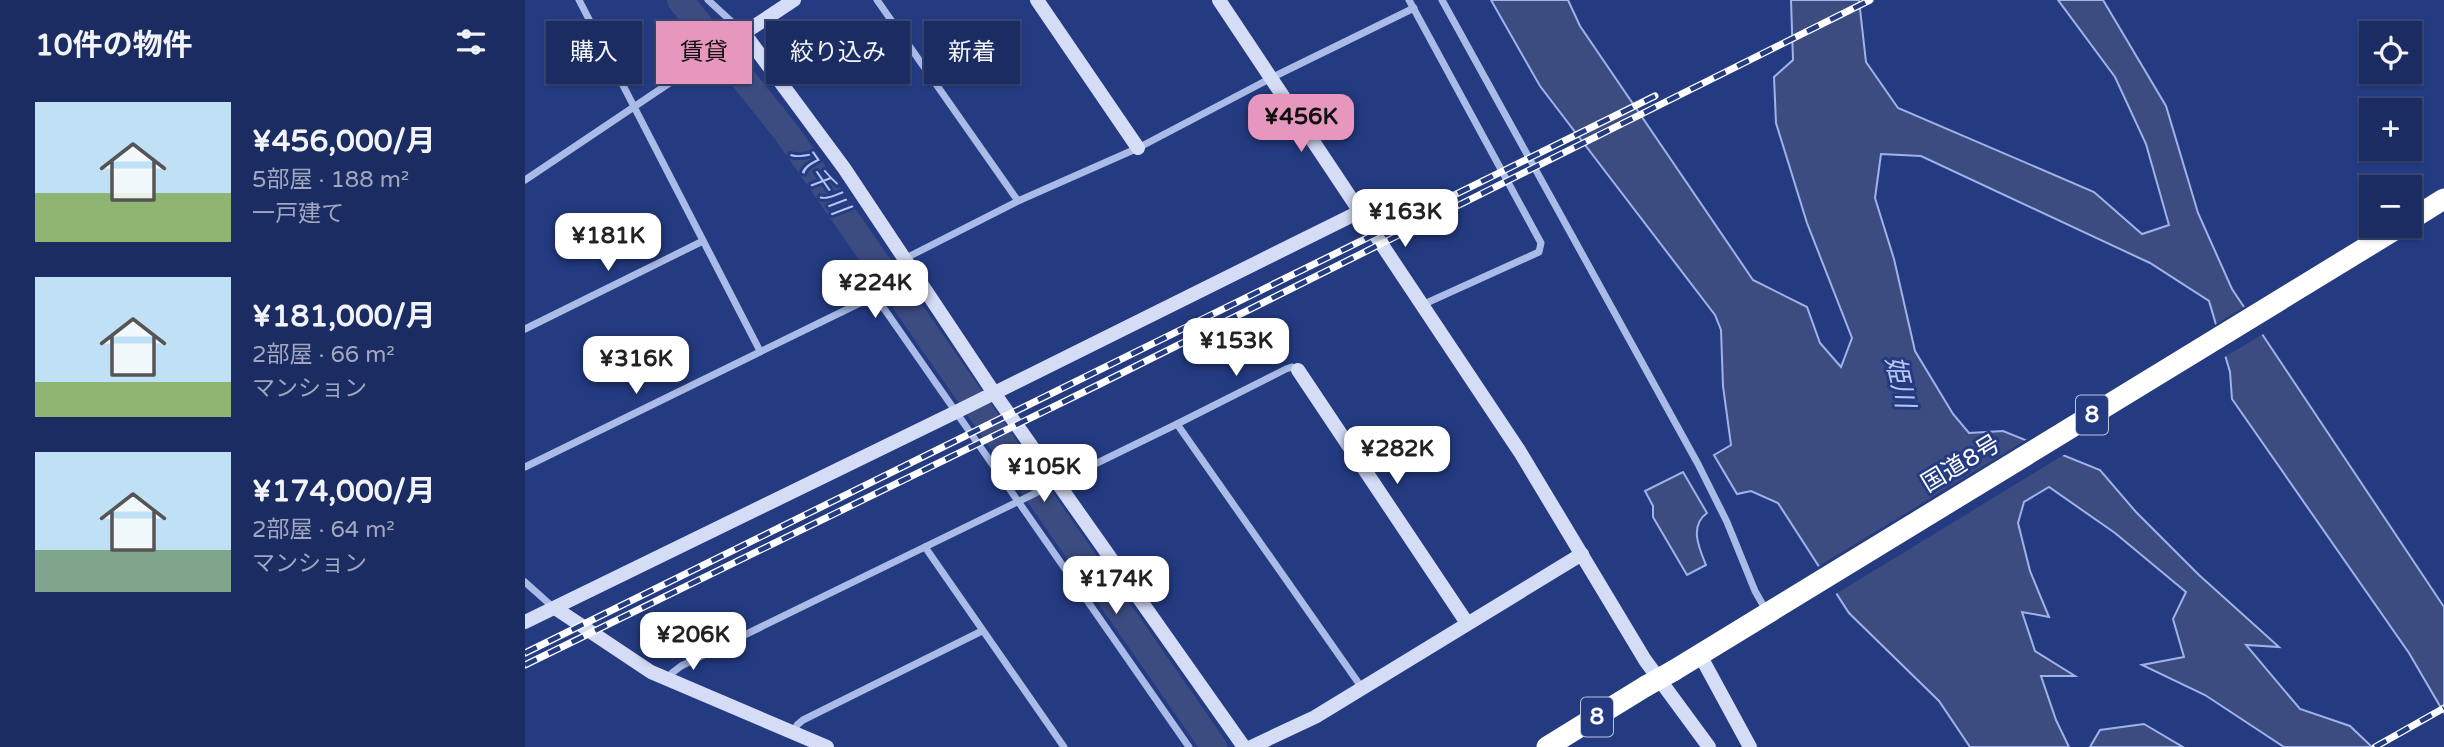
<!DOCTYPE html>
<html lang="ja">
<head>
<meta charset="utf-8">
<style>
  body { margin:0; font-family:"Varela Round","Noto Sans JP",sans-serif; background:#243468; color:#f1f3f6; height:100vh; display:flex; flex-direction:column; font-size:26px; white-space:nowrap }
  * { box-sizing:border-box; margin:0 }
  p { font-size:23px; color:#a0a7be }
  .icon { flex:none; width:38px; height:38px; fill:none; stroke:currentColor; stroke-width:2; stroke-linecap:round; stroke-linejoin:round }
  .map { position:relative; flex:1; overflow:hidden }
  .drawer { display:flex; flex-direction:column; background:#1b2c62; width:525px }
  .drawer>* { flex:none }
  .top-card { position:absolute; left:21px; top:21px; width:665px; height:63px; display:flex; gap:14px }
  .buttons { position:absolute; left:1834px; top:21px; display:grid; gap:14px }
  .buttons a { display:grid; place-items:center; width:63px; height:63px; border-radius:0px; background:#1b2c62; box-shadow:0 2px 5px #0004,0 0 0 2px #394877; font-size:35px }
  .price { position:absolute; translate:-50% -60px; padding:0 16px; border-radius:14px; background:#fff; color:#222; font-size:23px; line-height:46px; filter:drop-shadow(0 2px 4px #0008) }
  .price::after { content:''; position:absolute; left:50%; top:42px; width:21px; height:16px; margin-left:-10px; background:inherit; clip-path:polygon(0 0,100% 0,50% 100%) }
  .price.active { background:#e797bd; color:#111 }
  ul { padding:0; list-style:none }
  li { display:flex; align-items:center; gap:21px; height:175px; padding:0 35px }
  li span { display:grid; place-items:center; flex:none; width:196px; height:140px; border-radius:0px; color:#555 }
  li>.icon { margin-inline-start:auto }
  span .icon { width:84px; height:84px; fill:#fffc; stroke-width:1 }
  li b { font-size:30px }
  h2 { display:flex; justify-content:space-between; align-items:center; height:84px; padding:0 35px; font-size:30px }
  .pill { padding:0 24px; border-radius:0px; background:#1b2c62; box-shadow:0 2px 5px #0004,0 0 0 2px #394877; font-size:24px; line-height:63px }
  .pill.active { background:#e797bd; color:#111 }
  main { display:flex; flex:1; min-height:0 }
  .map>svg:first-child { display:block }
  .water { fill:#3c4c81; stroke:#9fb3e8; stroke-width:2 }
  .pier { fill:#243b82 }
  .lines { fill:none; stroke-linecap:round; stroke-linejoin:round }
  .river { stroke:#3c4c81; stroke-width:26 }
  .street { stroke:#abbbe7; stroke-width:7 }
  .secondary { stroke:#d5ddf6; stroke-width:14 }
  .highway { stroke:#fff; stroke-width:21 }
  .rail-casing { stroke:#fff; stroke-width:7 }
  .rail { stroke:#243b82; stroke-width:4.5; stroke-dasharray:13; stroke-linecap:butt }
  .highway-bridge { stroke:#fff; stroke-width:21 }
  .labels { text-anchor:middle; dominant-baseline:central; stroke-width:6; stroke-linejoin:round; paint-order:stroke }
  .shield { fill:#243b82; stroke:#bdc4da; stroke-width:2 }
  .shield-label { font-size:23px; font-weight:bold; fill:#fff }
  .street-label { font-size:24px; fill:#fff; stroke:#243b82 }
  .water-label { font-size:26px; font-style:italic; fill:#b6c6ef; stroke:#243b82 }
</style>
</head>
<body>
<main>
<section class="drawer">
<h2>10件の物件<svg class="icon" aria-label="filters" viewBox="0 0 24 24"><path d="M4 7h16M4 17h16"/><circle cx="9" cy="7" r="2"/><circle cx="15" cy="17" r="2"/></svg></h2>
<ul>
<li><span style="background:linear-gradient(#bfe0f5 65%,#8fb573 0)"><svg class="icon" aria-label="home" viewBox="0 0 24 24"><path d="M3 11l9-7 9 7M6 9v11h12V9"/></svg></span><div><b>¥456,000/月</b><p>5部屋 · 188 m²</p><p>一戸建て</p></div></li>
<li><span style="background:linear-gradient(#bfe0f5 75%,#8fb573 0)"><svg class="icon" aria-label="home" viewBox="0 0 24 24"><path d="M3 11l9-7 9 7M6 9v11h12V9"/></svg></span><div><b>¥181,000/月</b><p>2部屋 · 66 m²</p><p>マンション</p></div></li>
<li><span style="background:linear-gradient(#bfe0f5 70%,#7fa58c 0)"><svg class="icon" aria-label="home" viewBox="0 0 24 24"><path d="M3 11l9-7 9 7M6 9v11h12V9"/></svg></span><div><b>¥174,000/月</b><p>2部屋 · 64 m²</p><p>マンション</p></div></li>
</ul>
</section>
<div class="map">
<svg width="1919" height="747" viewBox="0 0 1919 747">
  <rect width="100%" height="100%" fill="#243b82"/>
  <g class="water">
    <path d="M 966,0 L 1043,0 L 1055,26 L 1228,280 L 1282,307 L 1295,343 L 1316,367 L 1327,338 L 1282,223 L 1251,123 L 1249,77 L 1268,60 L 1266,0 L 1334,0 L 1341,62 L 1373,108 L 1569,192 L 1617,234 L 1644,225 L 1621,144 L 1590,77 L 1533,0 L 1578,0 L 1641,106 L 1673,213 L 1707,289 L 1919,607 L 1919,713 L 1884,653 L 1707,399 L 1705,372 L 1684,301 L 1625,263 L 1396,156 L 1356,154 L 1350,198 L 1369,259 L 1390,351 L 1428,414 L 1444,433 L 1478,431 L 1575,470 L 1611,512 L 1674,575 L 1754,647 L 1721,645 L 1775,709 L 1825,726 L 1847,747 L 1759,747 L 1680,695 L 1617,665 L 1659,657 L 1648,619 L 1661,592 L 1590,533 L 1524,487 L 1499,502 L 1493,523 L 1505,571 L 1524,617 L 1497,612 L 1510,651 L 1550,676 L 1516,676 L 1531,720 L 1544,747 L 1445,747 L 1414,701 L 1324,613 L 1253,503 L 1226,491 L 1212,494 L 1189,455 L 1206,445 L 1198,386 L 1196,330 L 1190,315 L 1015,86 Z"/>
    <path d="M 1158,472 L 1182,513 C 1164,526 1174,548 1181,565 L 1162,575 L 1128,517 L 1128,506 L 1120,491 Z"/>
    <path d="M 1619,724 L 1658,747 L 1565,747 L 1575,730 Z"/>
  </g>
  <g class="pier">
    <path d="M 1722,305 L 1740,333 L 1698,358 L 1688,326 Z"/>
    <path d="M 1504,438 L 1542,453 L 1309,595 L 1291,568 Z"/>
  </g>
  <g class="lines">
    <path class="river" d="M 155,0 L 261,132 L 689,747"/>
    <g class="street">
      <path d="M 54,0 L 235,351"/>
      <path d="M 352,0 L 493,201"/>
      <path d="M 884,0 L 1016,243 L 1014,252 L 897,305"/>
      <path d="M 917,0 L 1173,464 L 1202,522 L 1230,591 L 1242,612"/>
      <path d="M 0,180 L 219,33 L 183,0"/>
      <path d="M 379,259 L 493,201 L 613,148 L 746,78 L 889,8"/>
      <path d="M 0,329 L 178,241"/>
      <path d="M 652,424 L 837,688"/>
      <path d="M 0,467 L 337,302 C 348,299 352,302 360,310 L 664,747"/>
      <path d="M 400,547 L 539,747"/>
      <path d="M 0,582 L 29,608"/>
      <path d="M 144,680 L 147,673 L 156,666 L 652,424 L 761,369 L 767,367 L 773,370"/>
      <path d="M 269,733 L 272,725 L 278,720 L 457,631"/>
    </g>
    <g class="secondary">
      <path d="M 269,0 L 219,33 L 319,168 L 469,393 L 719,747"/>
      <path d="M 512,0 L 613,148"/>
      <path d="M 694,0 L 995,452 L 1120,660 L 1184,747"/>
      <path d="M 773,370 L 942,623"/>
      <path d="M 30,608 L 126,672 L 302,747"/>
      <path d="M 0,622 L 431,412 L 834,212"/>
      <path d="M 1175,655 L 1225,747"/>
      <path d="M 726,747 L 790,717 L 1057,554"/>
    </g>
    <g class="highway">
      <path d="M 1885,220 L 1919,199"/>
      <path d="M 1148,671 L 1876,226"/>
      <path d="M 1022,747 L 1121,686"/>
    </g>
    <g class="rail-casing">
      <g id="rail">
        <path d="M 0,653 L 1130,96"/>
        <path d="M 0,665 L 573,385 L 1345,0"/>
        <path d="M 1850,747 L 1919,708"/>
      </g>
    </g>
    <use href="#rail" class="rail"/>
    <path class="highway-bridge" d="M 1121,686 L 1148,671"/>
  </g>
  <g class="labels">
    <g class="shield">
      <rect x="1551" y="395.5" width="32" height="39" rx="5"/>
      <rect x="1056" y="697.5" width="32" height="39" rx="5"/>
    </g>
    <g class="shield-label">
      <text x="1567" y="415">8</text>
      <text x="1072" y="717">8</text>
    </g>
    <g class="street-label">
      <text transform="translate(1436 464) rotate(-31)">国道8号</text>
    </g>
    <g class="water-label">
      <text transform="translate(295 180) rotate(55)">八千川</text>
      <text transform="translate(1375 382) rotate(77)">姫川</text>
    </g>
  </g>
</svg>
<div class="buttons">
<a><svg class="icon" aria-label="locate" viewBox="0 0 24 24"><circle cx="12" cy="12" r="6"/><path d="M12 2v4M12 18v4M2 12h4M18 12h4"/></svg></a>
<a>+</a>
<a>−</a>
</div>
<b class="price active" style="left:776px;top:154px">¥456K</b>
<b class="price" style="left:880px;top:249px">¥163K</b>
<b class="price" style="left:83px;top:273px">¥181K</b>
<b class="price" style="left:350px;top:320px">¥224K</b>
<b class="price" style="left:711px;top:378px">¥153K</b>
<b class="price" style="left:111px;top:396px">¥316K</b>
<b class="price" style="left:872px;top:486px">¥282K</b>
<b class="price" style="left:519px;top:504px">¥105K</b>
<b class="price" style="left:591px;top:616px">¥174K</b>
<b class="price" style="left:168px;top:672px">¥206K</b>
<div class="top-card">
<a class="pill">購入</a>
<a class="pill active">賃貸</a>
<a class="pill">絞り込み</a>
<a class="pill">新着</a>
</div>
</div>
</main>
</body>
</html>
